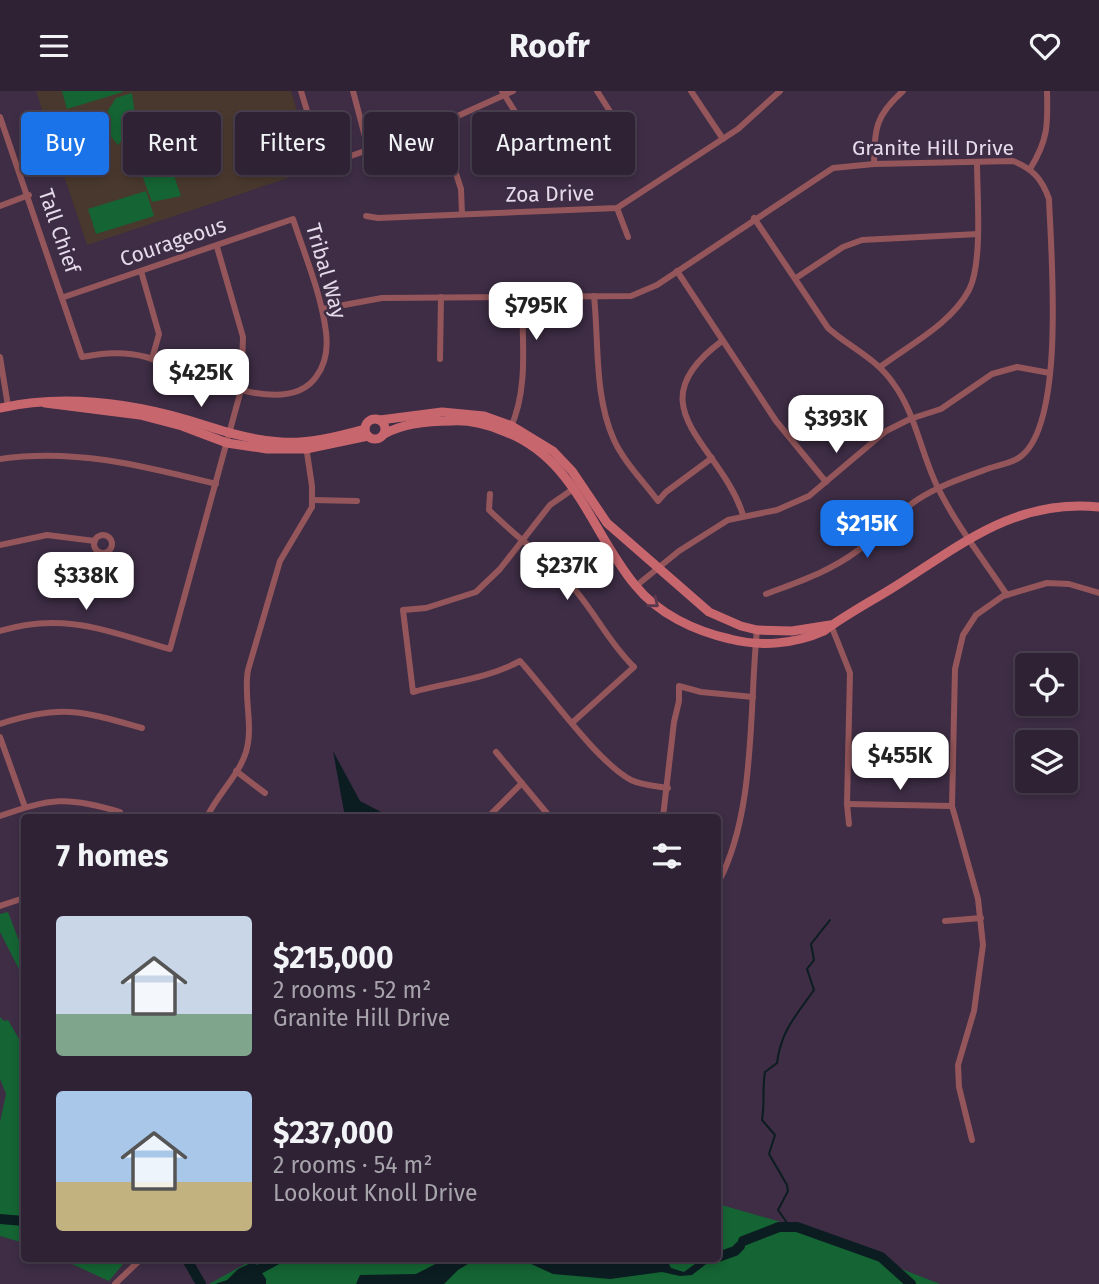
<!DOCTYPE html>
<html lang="en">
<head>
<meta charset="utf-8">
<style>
  body { margin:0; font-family:"Fira Sans",sans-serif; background:#3a2f40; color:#f1f3f6; height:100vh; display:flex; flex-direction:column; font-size:26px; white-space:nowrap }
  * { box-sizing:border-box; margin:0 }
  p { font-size:23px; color:#a7a4ac }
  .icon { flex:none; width:38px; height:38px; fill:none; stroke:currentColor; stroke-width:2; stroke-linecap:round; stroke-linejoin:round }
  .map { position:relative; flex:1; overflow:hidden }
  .side { position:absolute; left:21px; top:723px; width:700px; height:448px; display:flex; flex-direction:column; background:#2e2234; border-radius:7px; box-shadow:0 4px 10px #0003,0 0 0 2px #493f4f }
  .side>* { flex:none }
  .guide { position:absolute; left:21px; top:21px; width:700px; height:63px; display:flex; gap:14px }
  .fabs { position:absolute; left:1015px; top:562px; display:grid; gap:14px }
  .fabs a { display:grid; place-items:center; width:63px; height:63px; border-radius:7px; background:#2e2234; box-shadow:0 4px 10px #0003,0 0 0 2px #493f4f; font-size:35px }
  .price { position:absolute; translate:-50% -60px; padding:0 16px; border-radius:14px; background:#fff; color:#222; font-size:23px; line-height:46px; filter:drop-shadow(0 2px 4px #0008) }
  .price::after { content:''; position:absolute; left:50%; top:42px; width:21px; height:16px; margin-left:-10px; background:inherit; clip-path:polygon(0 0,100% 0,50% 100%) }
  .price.on { background:#1a73e8; color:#fff }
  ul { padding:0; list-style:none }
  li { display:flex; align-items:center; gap:21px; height:175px; padding:0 35px }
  li span { display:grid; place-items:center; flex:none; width:196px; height:140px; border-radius:7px; color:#555 }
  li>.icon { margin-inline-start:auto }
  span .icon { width:84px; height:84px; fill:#fffc; stroke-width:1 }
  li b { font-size:30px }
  h2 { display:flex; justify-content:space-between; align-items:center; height:84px; padding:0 35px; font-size:30px }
  .chip { padding:0 24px; border-radius:7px; background:#2e2234; box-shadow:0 4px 10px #0003,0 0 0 2px #493f4f; font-size:24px; line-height:63px }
  .chip.on { background:#1a73e8; color:#fff }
  header { display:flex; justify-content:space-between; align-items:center; height:91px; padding:0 35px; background:#2e2234; font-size:32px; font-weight:700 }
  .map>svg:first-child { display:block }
  .education { fill:#49382d }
  .green { fill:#156433 }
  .water { fill:#0c1d22 }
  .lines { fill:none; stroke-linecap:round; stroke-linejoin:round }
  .stream { stroke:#0c1d22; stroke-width:2 }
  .river { stroke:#0c1d22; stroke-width:10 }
  .street { stroke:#94565a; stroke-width:6 }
  .secondary { stroke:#c8666e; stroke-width:9 }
  .oneway { stroke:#5a384d }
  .labels { text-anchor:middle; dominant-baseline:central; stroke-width:5; stroke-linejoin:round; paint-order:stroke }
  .street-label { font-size:21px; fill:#e6dbeb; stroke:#3e2d45 }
</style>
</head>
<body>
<header><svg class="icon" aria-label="menu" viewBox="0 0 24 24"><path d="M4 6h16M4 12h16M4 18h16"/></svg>Roofr<svg class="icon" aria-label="heart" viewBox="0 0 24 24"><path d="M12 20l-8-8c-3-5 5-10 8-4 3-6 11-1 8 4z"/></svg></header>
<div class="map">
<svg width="1099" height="1193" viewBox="0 0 1099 1193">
  <rect width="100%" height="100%" fill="#3e2d45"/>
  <path class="education" d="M 36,0 L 291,0 L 315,78 L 87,154 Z"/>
  <g class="green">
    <path d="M 62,0 L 123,0 L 123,1 L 67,18 Z"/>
    <path d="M 132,2 L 136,31 L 118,54 L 100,32 L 116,7 Z"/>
    <path d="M 169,70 L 181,105 L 152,111 L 142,84 L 153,73 Z"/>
    <path d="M 146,100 L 154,125 L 96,143 L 88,118 Z"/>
    <path d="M 8,821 L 19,850 L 24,850 L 24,888 L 0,841 L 0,823 Z"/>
    <path d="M 0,926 L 4,930 L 8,929 L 19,948 L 24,945 L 24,1152 L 0,1145 L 0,1031 L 6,1003 L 0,988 Z"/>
    <path d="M 718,1113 L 781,1131 L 940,1193 L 209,1193 L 256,1167 L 718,1167 Z"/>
    <path d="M 59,1167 L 128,1167 L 109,1190 Z"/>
  </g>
  <g class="water">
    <path d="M 333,660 L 360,710 L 383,722 L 385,726 L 345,726 Z"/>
    <path d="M 447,1167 L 478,1167 L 458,1179 L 444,1193 L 356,1193 L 360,1184 L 416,1183 Z"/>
    <path d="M 518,1167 L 666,1167 L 671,1177 L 684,1181 L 703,1167 L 714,1167 L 692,1184 L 680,1185 L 662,1181 L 610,1188 L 553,1183 Z"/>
    <path d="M 251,1172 L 256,1173 L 266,1188 L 266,1193 L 215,1193 L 227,1189 L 238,1178 Z"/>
  </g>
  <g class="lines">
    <path class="stream" d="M 790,1136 L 778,1119 L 788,1100 L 787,1094 L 769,1063 L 775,1044 L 762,1029 C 765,1012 762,998 765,981 L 777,972 C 781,940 795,926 814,899 L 807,878 L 814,869 L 811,853 L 830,829"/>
    <g class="river">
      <path d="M 0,1128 L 24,1130"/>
      <path d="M 743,1150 L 779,1136 L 797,1136 L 881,1166 L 911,1193"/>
      <path d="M 718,1166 L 735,1160 L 740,1155"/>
      <path d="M 186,1167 L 201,1193"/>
      <path d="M 232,1193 L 276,1169"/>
    </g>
    <g class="street">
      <path d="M 301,0 L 320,63"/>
      <path d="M 353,0 L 368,57"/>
      <path d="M 502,0 L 531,46"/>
      <path d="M 597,0 L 611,22"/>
      <path d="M 691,0 L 723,48"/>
      <path d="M 0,26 L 82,266 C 104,262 124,260 146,266 C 187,278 284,331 316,286 C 326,273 328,257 326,241 C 321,202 305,165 293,128 L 64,206"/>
      <path d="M 440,33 L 461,98 L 462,123"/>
      <path d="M 334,71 L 440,33 L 513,0"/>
      <path d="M 874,73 C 875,37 875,25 903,0"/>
      <path d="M 1030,78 C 1048,49 1048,34 1047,0"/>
      <path d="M 0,115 L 29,104"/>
      <path d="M 617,117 L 628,146"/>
      <path d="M 366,125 L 378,127 L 617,117 L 738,38 L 780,0"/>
      <path d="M 754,127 L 828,237 C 849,256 876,267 893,292 C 915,321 921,362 937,395 C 956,434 983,468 1007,504"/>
      <path d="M 141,180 L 159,243 L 152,268"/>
      <path d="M 677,180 L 776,330 L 826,391"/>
      <path d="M 796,187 L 843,156 L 862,149 L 978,143"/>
      <path d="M 594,205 C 599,252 594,305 614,349 C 624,371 644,391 658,410 L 666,401 L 712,367"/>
      <path d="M 322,218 L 382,207 L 631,205 L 657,194 L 833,77 L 874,73 L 1013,70 C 1033,78 1042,88 1049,108 C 1051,162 1066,333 1020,366 C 1012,372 999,374 990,377 C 965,386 940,394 917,409 C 896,423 878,445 857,460 C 829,481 798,491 766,503"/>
      <path d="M 722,250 C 632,316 721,353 743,424"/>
      <path d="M 0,266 L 8,315"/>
      <path d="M 440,268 L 441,206"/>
      <path d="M 880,276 C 909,254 951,233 969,199 C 983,172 977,103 977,71"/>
      <path d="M 510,338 C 529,298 522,249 522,206"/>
      <path d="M 0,368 C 75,357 144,375 216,393"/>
      <path d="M 576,396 L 550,414 L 500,478 L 476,501 L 426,517 L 403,519 L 413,601 C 449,591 487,588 520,570 C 548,601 597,671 631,689 C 641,694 656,695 668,697"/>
      <path d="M 490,403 L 489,419 C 515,445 545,466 570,493 C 594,519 608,551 634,576 L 573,631"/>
      <path d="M 312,409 L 357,410"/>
      <circle cx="103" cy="453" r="9"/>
      <path d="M 0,454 L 47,444 L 95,450"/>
      <path d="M 636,495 L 679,460 L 728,429 L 777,419 L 809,405 L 886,340 L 910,328 L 941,318 L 992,283 L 1017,276 L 1050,282"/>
      <path d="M 831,534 L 850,582 L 847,713 L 849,733"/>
      <path d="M 0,540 C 64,520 109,541 170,558 L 241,299 L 243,246 L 217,156"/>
      <path d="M 0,633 C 61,613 82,620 142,637"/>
      <path d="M 0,646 L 25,716"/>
      <path d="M 496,661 L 550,726"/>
      <path d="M 236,680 L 265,702"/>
      <path d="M 847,713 L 952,715"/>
      <path d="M 490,724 L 522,692"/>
      <path d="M 0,725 C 51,707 68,705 120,721"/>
      <path d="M 207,726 C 217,704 239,684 246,661 C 254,634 243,606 248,579 L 280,470 L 312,416 L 312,395 L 306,355"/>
      <path d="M 663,726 L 674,631 L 679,610 L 679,595 L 701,601 L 753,606"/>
      <path d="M 718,792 C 756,722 749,618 757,539"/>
      <path d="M 0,815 L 24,807"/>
      <path d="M 945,830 L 981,827"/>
      <path d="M 972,1049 L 959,996 L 958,974 L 974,920 L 983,854 L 978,808 L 952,715 L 955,578 L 963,544 L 976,524 L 1003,505 L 1047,492 L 1069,493 L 1099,502"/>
      <path d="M 115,1193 L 142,1167"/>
    </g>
    <g class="secondary">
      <path d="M 45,312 L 140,324 L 182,335 L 227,352 L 267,358 L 306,358 L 368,345"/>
      <path d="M 0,317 C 63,303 126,311 188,329 C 219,339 249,349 281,351 C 309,353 339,345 365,338"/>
      <circle cx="375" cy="338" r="10"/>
      <path d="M 380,329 L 442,321 L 484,325 L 512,335 L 553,360 L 572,380 L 607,432 L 709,521 L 741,535 L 757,539 L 792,540 L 830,534"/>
      <path d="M 384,343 C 404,332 430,330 452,330 C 470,329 486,333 503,340 C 575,366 591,441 635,494 C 658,523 695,540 730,548 C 761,556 795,553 824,540 C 848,522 876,508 902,491 C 966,450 1018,408 1099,416"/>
    </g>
  </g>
  <defs><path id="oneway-chevron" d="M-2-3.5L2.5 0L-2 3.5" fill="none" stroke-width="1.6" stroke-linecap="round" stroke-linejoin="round" transform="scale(1.75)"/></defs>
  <use class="oneway" href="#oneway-chevron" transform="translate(654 512) rotate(39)"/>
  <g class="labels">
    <g class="street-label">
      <text x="933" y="57">Granite Hill Drive</text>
      <text transform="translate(550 103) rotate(-1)">Zoa Drive</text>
      <text transform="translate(59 140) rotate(71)">Tall Chief</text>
      <text transform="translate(173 151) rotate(-19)">Courageous</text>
      <text transform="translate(326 180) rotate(74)">Tribal Way</text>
    </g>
  </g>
</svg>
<div class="fabs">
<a><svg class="icon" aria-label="locate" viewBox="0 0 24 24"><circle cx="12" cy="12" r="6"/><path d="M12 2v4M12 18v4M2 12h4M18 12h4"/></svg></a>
<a><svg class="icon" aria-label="layers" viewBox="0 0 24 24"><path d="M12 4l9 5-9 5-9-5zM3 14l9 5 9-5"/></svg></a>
</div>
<b class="price" style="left:536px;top:251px">$795K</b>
<b class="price" style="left:201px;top:318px">$425K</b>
<b class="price" style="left:836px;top:364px">$393K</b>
<b class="price on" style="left:867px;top:469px">$215K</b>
<b class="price" style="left:567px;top:511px">$237K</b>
<b class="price" style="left:86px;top:521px">$338K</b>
<b class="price" style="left:900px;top:701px">$455K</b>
<div class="guide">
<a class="chip on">Buy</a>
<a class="chip">Rent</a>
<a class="chip">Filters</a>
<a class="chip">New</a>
<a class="chip">Apartment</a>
</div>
<section class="side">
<h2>7 homes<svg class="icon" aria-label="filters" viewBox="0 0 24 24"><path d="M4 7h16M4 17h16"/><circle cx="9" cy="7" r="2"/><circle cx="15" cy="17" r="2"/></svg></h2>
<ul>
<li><span style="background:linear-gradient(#c9d6e8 70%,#7fa58c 0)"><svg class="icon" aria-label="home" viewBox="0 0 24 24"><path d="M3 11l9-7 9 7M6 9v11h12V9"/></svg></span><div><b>$215,000</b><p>2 rooms · 52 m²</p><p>Granite Hill Drive</p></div></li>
<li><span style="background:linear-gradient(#a9c7e8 65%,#c2b280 0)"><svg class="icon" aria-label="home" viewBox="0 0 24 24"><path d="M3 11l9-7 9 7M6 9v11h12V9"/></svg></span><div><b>$237,000</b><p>2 rooms · 54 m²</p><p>Lookout Knoll Drive</p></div></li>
</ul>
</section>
</div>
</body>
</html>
